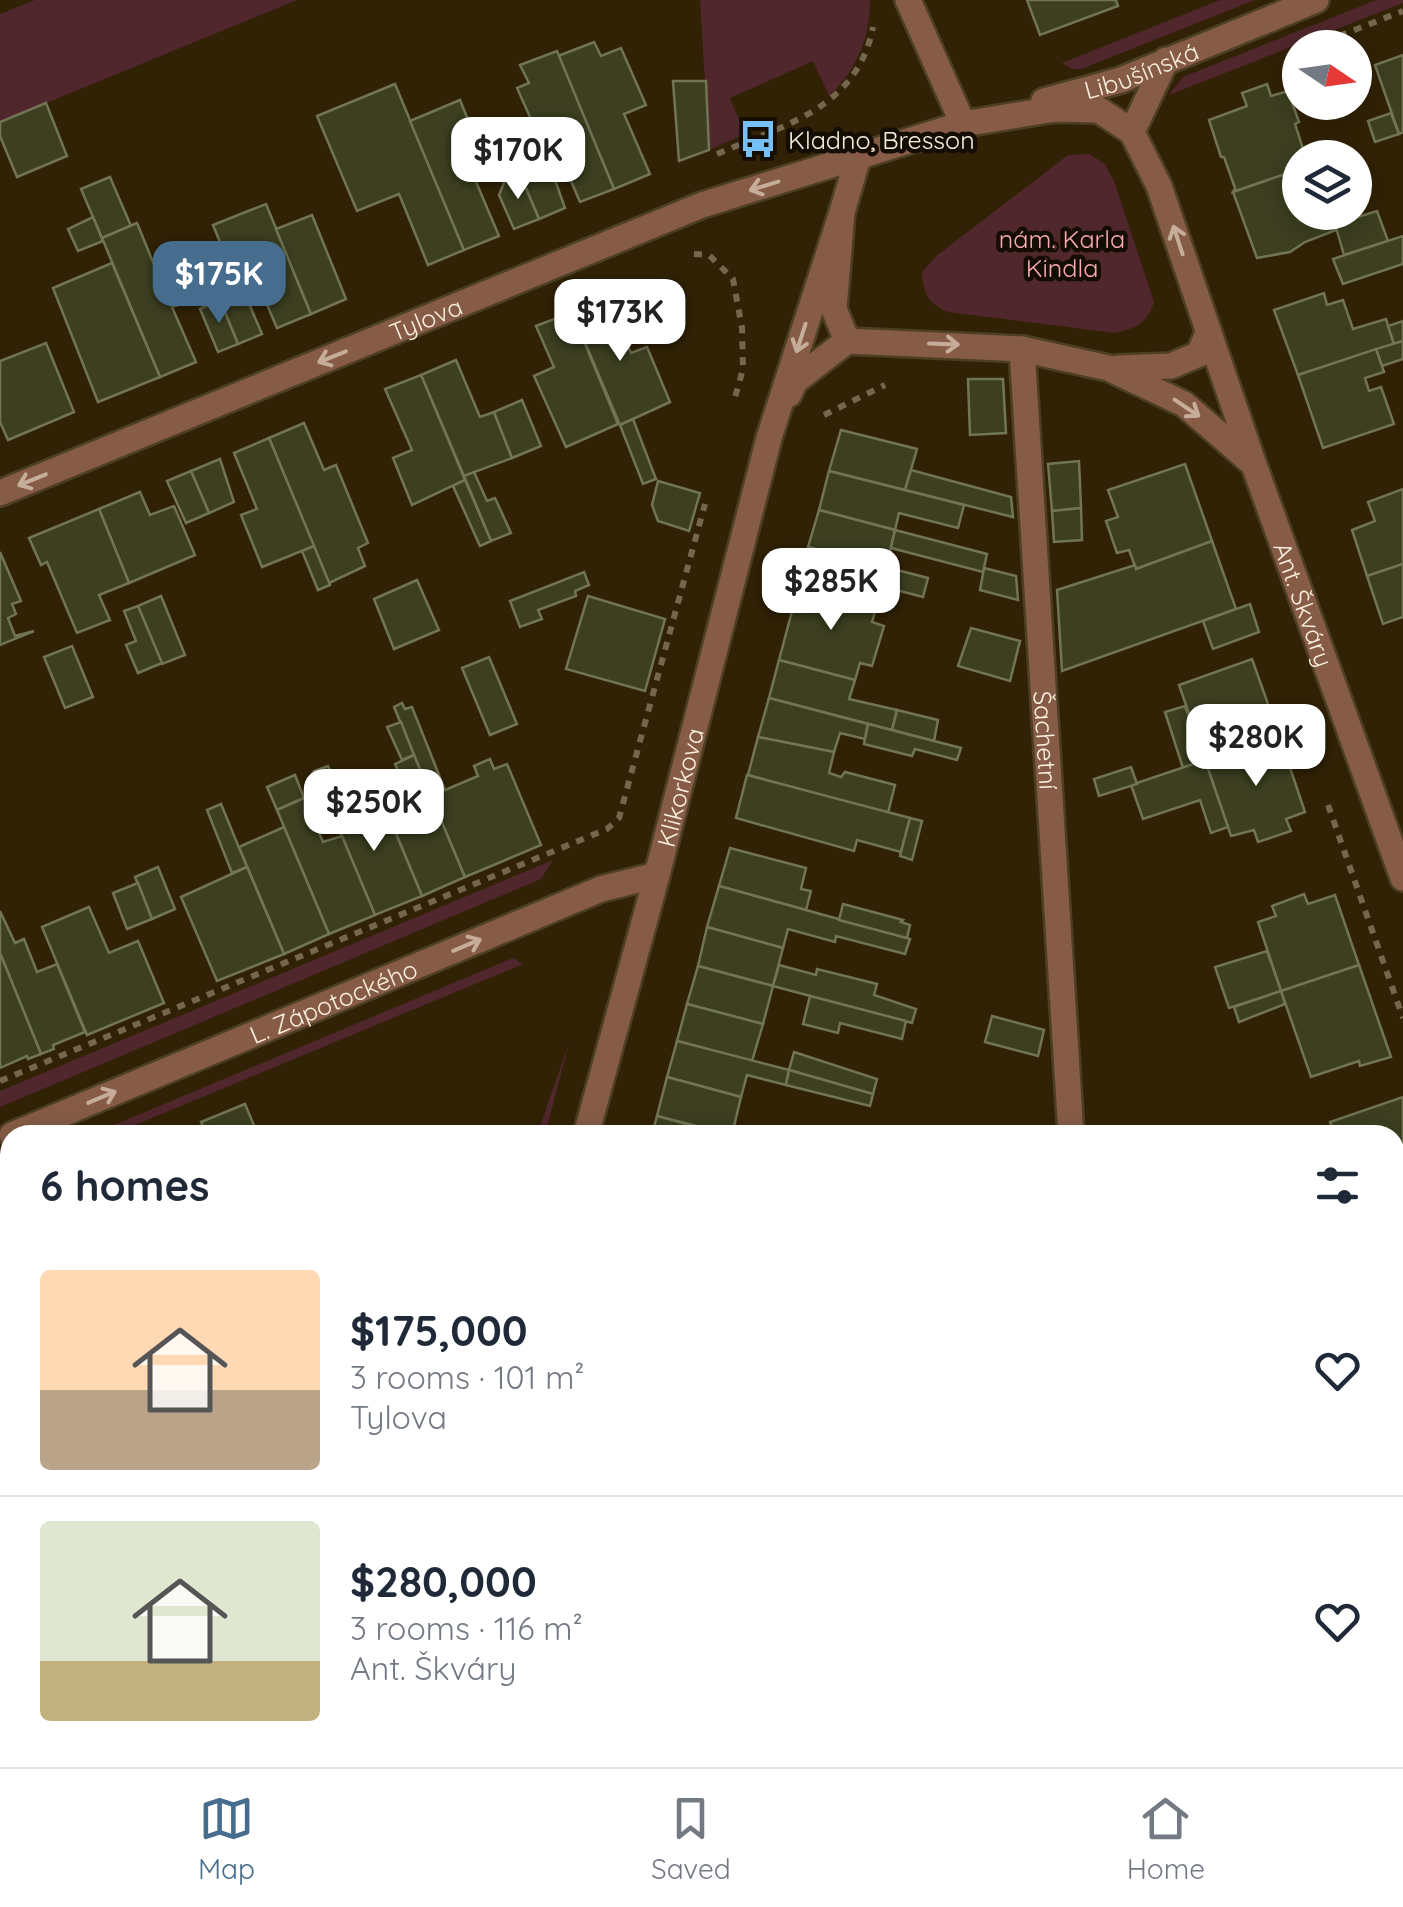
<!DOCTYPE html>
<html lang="en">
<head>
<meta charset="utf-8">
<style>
  body { margin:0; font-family:Quicksand,sans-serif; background:#f2f2f3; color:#1f2937; height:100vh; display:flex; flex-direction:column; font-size:38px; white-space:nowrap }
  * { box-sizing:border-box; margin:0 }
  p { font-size:32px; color:#747a83 }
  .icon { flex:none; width:55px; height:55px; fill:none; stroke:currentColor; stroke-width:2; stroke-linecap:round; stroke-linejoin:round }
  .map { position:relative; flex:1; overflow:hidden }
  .drawer { position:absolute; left:0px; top:1125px; width:1405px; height:642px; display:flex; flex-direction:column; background:#fff; border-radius:30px 30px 0 0; box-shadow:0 5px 25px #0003 }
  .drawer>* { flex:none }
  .needle { width:65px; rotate:103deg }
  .controls { position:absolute; left:1282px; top:30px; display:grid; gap:20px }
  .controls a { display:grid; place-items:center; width:90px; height:90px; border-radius:50%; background:#fff; box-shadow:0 5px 25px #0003; font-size:50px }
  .price { position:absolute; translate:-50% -85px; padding:0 22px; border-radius:20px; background:#fff; color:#222; font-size:32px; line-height:65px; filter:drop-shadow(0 2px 5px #0008) }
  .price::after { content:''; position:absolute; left:50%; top:60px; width:30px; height:22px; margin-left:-15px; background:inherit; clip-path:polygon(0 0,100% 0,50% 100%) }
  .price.on { background:#466d8d; color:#fff }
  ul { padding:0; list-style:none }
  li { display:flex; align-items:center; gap:30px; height:250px; padding:0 40px }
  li+li { border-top:2px solid #e0e1e3 }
  li span { display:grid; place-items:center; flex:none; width:280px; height:200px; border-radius:10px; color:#555 }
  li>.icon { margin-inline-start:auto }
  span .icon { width:120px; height:120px; fill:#fffc; stroke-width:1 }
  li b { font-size:42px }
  h2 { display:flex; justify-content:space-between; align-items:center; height:120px; padding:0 40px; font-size:42px }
  .dock { display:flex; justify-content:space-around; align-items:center; height:140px; border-top:2px solid #e0e1e3; background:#fff; font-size:28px; color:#747a83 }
  .dock a { display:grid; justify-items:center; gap:5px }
  .dock .on { color:#466d8d }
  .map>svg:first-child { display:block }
  .built { fill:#3c2803 }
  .green { fill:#50272c }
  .building { fill:#3c3f20; stroke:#727554; stroke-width:2.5 }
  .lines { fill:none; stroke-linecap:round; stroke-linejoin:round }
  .minor-casing { stroke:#4d3f24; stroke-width:30 }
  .path { stroke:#74674e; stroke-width:6; stroke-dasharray:8 8; stroke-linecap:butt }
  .minor { stroke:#875c46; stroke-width:25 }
  .oneway { stroke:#c6ad9a }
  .labels { text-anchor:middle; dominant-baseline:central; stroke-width:9; stroke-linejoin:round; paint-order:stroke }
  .street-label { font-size:25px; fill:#f9efdf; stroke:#140d03 }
  .poi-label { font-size:25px; fill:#f9efdf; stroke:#140d03; text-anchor:start }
  .park-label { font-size:25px; fill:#f9aab0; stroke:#140d03 }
</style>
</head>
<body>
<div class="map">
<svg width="1403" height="1767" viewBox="0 0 1403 1767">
  <rect width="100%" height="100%" fill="#312205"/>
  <rect class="built" x="869" y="1758" width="274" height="9"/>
  <g class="green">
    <path d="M 35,0 L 297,0 L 0,122 L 0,14 Z"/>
    <path d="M 700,0 L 870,0 C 870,38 857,69 829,96 L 813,61 L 730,98 L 745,134 L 709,150 Z"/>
    <path d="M 1220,0 L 1255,0 L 1081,69 L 1072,69 L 1062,63 Z"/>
    <path d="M 1376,0 L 1403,0 L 1403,3 L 1169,95 L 1183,77 Z"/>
    <path d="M 1089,154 L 1104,163 L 1114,181 L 1154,302 C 1147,323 1137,328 1115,333 L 948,312 C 928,303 923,294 922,272 L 935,257 L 1068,155 Z"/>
    <path d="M 553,860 L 541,879 L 0,1107 L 0,1091 Z"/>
    <path d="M 513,958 L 523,964 L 111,1135 L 90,1135 Z"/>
    <path d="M 569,1043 L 545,1135 L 537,1135 Z"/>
  </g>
  <g class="building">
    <path d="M 1027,0 L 1116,0 L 1118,6 L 1040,35 Z"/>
    <path d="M 594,42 L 601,56 L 621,48 L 646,105 L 624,114 L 650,174 L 614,189 L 558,56 Z"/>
    <path d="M 557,51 L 614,189 L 580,202 L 550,132 L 539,137 L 517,88 L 529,83 L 520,65 Z"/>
    <path d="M 1403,55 L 1403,132 L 1399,134 L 1375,65 Z"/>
    <path d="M 673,81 L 706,81 L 709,150 L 679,161 Z"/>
    <path d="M 395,84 L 464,250 L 428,265 L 399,194 L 357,211 L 317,116 Z"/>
    <path d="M 1267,84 L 1271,96 L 1288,91 L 1299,122 L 1295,124 L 1306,158 L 1300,158 L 1300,169 L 1233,192 L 1235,188 L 1224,157 L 1221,157 L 1209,120 L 1247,106 L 1242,93 Z"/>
    <path d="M 460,100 L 489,171 L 474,177 L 499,236 L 464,250 L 410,121 Z"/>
    <path d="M 46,103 L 67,156 L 17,177 L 0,136 L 0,122 Z"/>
    <path d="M 1391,113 L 1399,134 L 1375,142 L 1368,121 Z"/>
    <path d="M 548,160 L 565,208 L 539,219 L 519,172 Z"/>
    <path d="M 1300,169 L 1300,212 L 1331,212 L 1336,230 L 1305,242 L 1290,252 L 1257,258 L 1233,192 Z"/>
    <path d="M 519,172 L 539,219 L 514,229 L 499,195 L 506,178 Z"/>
    <path d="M 110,177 L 131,226 L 102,238 L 81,189 Z"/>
    <path d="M 266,204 L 311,314 L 277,328 L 248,260 L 230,267 L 213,225 Z"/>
    <path d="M 1377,211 L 1388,241 L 1344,255 L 1335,224 Z"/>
    <path d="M 312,215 L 346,299 L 311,314 L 276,229 Z"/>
    <path d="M 93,217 L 103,241 L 78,251 L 68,229 Z"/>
    <path d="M 137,223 L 155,267 L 176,258 L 193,300 L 172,307 L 196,362 L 160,377 L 102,238 Z"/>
    <path d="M 1403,236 L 1403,264 L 1343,284 L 1333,259 Z"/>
    <path d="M 112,263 L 160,377 L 98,402 L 53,288 Z"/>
    <path d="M 244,292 L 262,334 L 238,344 L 220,301 Z"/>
    <path d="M 1324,293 L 1327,305 L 1343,300 L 1353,329 L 1386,319 L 1394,344 L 1298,375 L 1274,310 Z"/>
    <path d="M 607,297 L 631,353 L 647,347 L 670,402 L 620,425 L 572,312 Z"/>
    <path d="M 220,300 L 238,344 L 218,352 L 200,309 Z"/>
    <path d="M 572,312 L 618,424 L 566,447 L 534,376 L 554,367 L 536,326 Z"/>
    <path d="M 1403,321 L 1403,341 L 1394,344 L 1388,326 Z"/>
    <path d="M 1403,341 L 1403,359 L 1382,366 L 1376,349 Z"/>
    <path d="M 46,343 L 74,412 L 8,440 L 0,422 L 0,361 Z"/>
    <path d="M 1376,349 L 1384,372 L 1365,378 L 1369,391 L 1381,387 L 1394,424 L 1323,448 L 1298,375 Z"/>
    <path d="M 456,360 L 480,417 L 494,412 L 512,458 L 464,476 L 421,375 Z"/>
    <path d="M 421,375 L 465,480 L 412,505 L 393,458 L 412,450 L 385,389 Z"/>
    <path d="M 968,379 L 1003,379 L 1006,433 L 970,435 Z"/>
    <path d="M 522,400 L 541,446 L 512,458 L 494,412 Z"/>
    <path d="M 633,419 L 656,479 L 643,484 L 620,425 Z"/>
    <path d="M 304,423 L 324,470 L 336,465 L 368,543 L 358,548 L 365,566 L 329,583 L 269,438 Z"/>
    <path d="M 841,430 L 917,449 L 905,490 L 829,471 Z"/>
    <path d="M 269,438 L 314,546 L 262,567 L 241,515 L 257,509 L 234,453 Z"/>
    <path d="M 220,459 L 234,502 L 209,513 L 191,471 Z"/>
    <path d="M 1079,461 L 1081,508 L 1052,511 L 1048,464 Z"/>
    <path d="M 1185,464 L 1212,541 L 1136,569 L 1129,550 L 1117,553 L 1106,521 L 1118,517 L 1108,490 Z"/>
    <path d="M 911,470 L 1011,497 L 1013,517 L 905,490 Z"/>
    <path d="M 191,471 L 209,513 L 186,523 L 167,481 Z"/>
    <path d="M 829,471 L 964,505 L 958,528 L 899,513 L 895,530 L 819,510 Z"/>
    <path d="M 474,472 L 487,501 L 495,498 L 511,533 L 491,541 L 464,476 Z"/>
    <path d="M 465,480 L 491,541 L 480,546 L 453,486 Z"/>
    <path d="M 658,481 L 700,493 L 689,531 L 658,521 L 652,505 Z"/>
    <path d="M 1403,489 L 1403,564 L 1367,576 L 1352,530 L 1375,521 L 1368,502 Z"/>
    <path d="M 140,492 L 150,515 L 174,506 L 195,555 L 129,583 L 99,509 Z"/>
    <path d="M 1081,508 L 1082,540 L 1054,542 L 1052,511 Z"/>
    <path d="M 99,509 L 129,583 L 99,595 L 110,620 L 77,633 L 47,562 L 41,565 L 29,538 Z"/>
    <path d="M 819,510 L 895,530 L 886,567 L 808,547 Z"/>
    <path d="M 895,530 L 987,554 L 983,572 L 891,548 Z"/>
    <path d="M 1212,541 L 1236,609 L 1062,671 L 1057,590 L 1135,565 L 1136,569 Z"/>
    <path d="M 314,546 L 330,585 L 318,590 L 302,551 Z"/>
    <path d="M 808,547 L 928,578 L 923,597 L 881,586 L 877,605 L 799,585 Z"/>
    <path d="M 0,552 L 21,601 L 12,604 L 16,614 L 8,618 L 15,636 L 34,631 L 0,645 Z"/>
    <path d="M 1403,564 L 1403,617 L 1383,624 L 1367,576 Z"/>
    <path d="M 984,568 L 1016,576 L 1018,600 L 980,590 Z"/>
    <path d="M 584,572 L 589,585 L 575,591 L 576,596 L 538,610 L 542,619 L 520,627 L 510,601 Z"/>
    <path d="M 417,580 L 439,630 L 394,649 L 374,599 Z"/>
    <path d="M 799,585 L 877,605 L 872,622 L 884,626 L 872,666 L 860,663 L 855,680 L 779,660 Z"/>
    <path d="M 161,596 L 185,655 L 162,664 L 138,606 Z"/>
    <path d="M 588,596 L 665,619 L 645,691 L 566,669 Z"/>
    <path d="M 1250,604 L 1259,632 L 1213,649 L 1203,621 Z"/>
    <path d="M 138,606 L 162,663 L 138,673 L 126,645 L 136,641 L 124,611 Z"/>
    <path d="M 971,628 L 1020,641 L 1010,681 L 958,666 Z"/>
    <path d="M 72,646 L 93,697 L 65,708 L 44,657 Z"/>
    <path d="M 489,657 L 517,724 L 490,735 L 462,668 Z"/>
    <path d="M 1252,659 L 1279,735 L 1205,760 L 1179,685 Z"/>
    <path d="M 779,660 L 855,680 L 849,699 L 897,710 L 892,730 L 769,698 Z"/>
    <path d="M 769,698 L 868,724 L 865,739 L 840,733 L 834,752 L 758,737 Z"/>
    <path d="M 402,703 L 405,709 L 412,707 L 445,790 L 431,796 L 394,707 Z"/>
    <path d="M 1185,706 L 1205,760 L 1183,768 L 1165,712 Z"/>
    <path d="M 897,710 L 938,720 L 934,741 L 892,730 Z"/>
    <path d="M 401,722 L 414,755 L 402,760 L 387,727 Z"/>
    <path d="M 868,724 L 961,748 L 957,760 L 915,749 L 912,756 L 864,744 Z"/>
    <path d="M 1279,735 L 1305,812 L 1286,819 L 1291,831 L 1258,842 L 1254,830 L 1231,836 L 1205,760 Z"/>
    <path d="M 758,737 L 834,752 L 829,773 L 841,777 L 845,772 L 895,785 L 888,813 L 748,775 Z"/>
    <path d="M 414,755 L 465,877 L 422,896 L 389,817 L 422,801 L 417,790 L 408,794 L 395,764 Z"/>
    <path d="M 490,759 L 494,769 L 507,764 L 541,845 L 465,877 L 431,796 L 478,776 L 474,766 Z"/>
    <path d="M 1205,760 L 1228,827 L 1211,833 L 1200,800 L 1143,819 L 1131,785 Z"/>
    <path d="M 328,766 L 337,786 L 323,792 L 314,771 Z"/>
    <path d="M 1131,767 L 1137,784 L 1099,796 L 1094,779 Z"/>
    <path d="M 295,775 L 304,798 L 277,810 L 267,787 Z"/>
    <path d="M 747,775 L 910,818 L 901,852 L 857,840 L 854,851 L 736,818 Z"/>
    <path d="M 348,781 L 359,808 L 350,812 L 358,830 L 389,817 L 422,896 L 375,915 L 323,792 Z"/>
    <path d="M 304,798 L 323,842 L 342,836 L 375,915 L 329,934 L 277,810 Z"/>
    <path d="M 221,804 L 247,867 L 232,873 L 207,810 Z"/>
    <path d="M 910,818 L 922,821 L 912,860 L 900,856 Z"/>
    <path d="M 284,827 L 329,934 L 284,954 L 239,847 Z"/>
    <path d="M 730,848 L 806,868 L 801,889 L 811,891 L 806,910 L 719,886 Z"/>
    <path d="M 158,867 L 175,909 L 152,919 L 135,877 Z"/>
    <path d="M 247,867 L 284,954 L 217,981 L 181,897 Z"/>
    <path d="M 138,883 L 152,919 L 127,929 L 113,893 Z"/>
    <path d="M 719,886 L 907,938 L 910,939 L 905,954 L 836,936 L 835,942 L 788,929 L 783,948 L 707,927 Z"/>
    <path d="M 1304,894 L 1308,904 L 1335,895 L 1359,965 L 1281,991 L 1258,922 L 1276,916 L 1272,906 Z"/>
    <path d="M 843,904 L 903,920 L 901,922 L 910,925 L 907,938 L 839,920 Z"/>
    <path d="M 89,907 L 109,953 L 138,941 L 164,1003 L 87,1035 L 42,927 Z"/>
    <path d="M 0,911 L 15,943 L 24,939 L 37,972 L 57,964 L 85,1032 L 53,1045 L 54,1049 L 41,1054 L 0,953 Z"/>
    <path d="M 707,927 L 783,948 L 773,986 L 698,966 Z"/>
    <path d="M 1267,951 L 1281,991 L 1229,1008 L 1215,967 Z"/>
    <path d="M 0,953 L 41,1054 L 28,1059 L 27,1056 L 0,1068 Z"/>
    <path d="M 779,965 L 816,975 L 817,969 L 877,984 L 874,995 L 916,1009 L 912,1023 L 773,986 Z"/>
    <path d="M 1359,965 L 1391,1057 L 1360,1066 L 1359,1061 L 1311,1077 L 1281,991 Z"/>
    <path d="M 698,966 L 773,986 L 763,1024 L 687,1004 Z"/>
    <path d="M 1281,991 L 1285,1004 L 1239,1022 L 1234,1007 Z"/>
    <path d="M 810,996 L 906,1021 L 902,1039 L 840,1023 L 838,1033 L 803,1024 Z"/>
    <path d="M 687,1004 L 763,1024 L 752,1061 L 677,1041 Z"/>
    <path d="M 992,1016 L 1044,1030 L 1038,1056 L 985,1042 Z"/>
    <path d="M 677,1041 L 789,1070 L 786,1085 L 747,1075 L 741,1097 L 667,1077 Z"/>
    <path d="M 794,1052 L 877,1079 L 873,1094 L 789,1070 Z"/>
    <path d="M 789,1070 L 873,1094 L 870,1106 L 786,1085 Z"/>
    <path d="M 667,1077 L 741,1097 L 732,1135 L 657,1116 Z"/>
    <path d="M 1403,1097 L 1403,1186 L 1395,1189 L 1395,1135 L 1335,1135 L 1330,1122 Z"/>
    <path d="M 245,1104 L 258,1135 L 207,1135 L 201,1122 Z"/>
    <path d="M 657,1116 L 727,1135 L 652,1135 Z"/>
    <path d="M 0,1243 L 10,1267 L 9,1379 L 5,1367 L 0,1369 Z"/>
    <path d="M 1403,1458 L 1403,1480 L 1395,1483 L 1395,1461 Z"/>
    <path d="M 1403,1572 L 1403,1605 L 1395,1607 L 1395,1575 Z"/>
    <path d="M 200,1758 L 231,1758 L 234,1767 L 177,1767 Z"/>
    <path d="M 260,1758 L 298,1758 L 295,1767 Z"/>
    <path d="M 452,1758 L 508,1758 L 504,1767 L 448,1767 Z"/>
    <path d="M 508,1758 L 544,1758 L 540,1767 L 532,1763 L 531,1767 L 504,1767 Z"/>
    <path d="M 992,1758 L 1091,1758 L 1090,1767 L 991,1767 Z"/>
  </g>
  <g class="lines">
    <g class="minor-casing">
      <g id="minor">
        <path d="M 908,0 L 963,124"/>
        <path id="s1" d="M 1044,101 L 1121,80 L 1316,0"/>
        <path d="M 1132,132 L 1166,60"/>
        <path d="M 847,341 L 834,309 L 842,212 L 858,158"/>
        <path id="s2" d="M 1022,349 L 1071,1135"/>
        <path d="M 1118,368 L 1171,366 L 1199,354 L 1208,333"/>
        <path d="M 789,394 L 795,381 L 847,341 L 1022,349 L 1108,368 L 1184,404 L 1250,461"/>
        <path id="s3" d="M 0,493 L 702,205 L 963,124 L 1055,109 L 1099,110 L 1132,132 L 1159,186 L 1254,465 L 1403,878"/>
        <path id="s4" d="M 12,1135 L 601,889 L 657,875"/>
        <path id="s5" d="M 586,1135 L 657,875 L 769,438 L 842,212"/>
        <path d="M 1395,1311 L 1403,1309"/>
        <path d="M 0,1637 L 10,1662"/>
        <path d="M 49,1758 L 53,1767"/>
        <path d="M 359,1767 L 362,1758"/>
      </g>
    </g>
    <g class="path">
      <path d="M 1339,36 L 1403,11"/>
      <path d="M 717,154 C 784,125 857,109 873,27"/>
      <path d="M 694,254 L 709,255 L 733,279 L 742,328 L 743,369 L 734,401"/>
      <path d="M 824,415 L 885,385"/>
      <path d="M 1328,805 L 1403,1018"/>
      <path d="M 0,1081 L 607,829 L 619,818 L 705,504"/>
    </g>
    <use href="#minor" class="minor"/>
  </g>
  <defs><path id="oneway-shaft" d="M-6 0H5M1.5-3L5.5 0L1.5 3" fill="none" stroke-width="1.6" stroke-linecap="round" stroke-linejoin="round" transform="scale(2.5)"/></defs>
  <g class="oneway">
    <use href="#oneway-shaft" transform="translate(764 186) rotate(163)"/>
    <use href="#oneway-shaft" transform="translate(1178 240) rotate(-108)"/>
    <use href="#oneway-shaft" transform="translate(801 338) rotate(108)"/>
    <use href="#oneway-shaft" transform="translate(944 344) rotate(2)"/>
    <use href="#oneway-shaft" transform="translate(332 357) rotate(158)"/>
    <use href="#oneway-shaft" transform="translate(1187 408) rotate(34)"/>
    <use href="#oneway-shaft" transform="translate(32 480) rotate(158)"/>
    <use href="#oneway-shaft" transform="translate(467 945) rotate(-23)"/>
    <use href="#oneway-shaft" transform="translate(102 1097) rotate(-23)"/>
  </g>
  <defs>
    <g id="bus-bare" transform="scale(3)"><path d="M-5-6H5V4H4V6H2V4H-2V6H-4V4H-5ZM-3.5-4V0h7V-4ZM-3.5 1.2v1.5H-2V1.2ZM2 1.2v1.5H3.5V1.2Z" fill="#76c0f7" stroke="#140d03" stroke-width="2.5" paint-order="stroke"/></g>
  </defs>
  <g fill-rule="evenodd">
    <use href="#bus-bare" x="758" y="139"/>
  </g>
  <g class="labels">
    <g class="street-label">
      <text stroke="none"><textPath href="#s1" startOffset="102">Libušínská</textPath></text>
      <text stroke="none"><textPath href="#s3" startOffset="460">Tylova</textPath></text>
      <text stroke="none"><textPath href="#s3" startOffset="1712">Ant. Škváry</textPath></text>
      <text stroke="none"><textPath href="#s2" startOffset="392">Šachetní</textPath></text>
      <text stroke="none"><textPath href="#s5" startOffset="360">Klikorkova</textPath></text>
      <text stroke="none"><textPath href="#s4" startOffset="348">L. Zápotockého</textPath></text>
    </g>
    <g class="poi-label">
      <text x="788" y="139">Kladno, Bresson</text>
    </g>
    <g class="park-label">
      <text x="1062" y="238">nám. Karla<tspan x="1062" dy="29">Kindla</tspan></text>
    </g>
  </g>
</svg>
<div class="controls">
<a><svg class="needle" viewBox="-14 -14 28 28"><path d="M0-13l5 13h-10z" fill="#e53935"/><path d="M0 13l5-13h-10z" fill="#747a83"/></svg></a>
<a><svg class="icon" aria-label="layers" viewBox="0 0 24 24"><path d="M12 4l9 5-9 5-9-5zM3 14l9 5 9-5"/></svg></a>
</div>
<b class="price" style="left:518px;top:202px">$170K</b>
<b class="price on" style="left:219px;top:326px">$175K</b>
<b class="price" style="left:620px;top:364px">$173K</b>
<b class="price" style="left:831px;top:633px">$285K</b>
<b class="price" style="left:1256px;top:789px">$280K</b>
<b class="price" style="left:374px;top:854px">$250K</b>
<section class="drawer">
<h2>6 homes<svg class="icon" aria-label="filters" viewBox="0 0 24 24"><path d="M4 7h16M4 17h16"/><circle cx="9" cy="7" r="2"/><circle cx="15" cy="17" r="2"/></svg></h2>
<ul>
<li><span style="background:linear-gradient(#ffd9b3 60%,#b9a48a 0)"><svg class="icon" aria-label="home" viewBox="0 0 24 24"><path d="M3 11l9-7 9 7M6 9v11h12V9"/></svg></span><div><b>$175,000</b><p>3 rooms · 101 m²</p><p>Tylova</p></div><svg class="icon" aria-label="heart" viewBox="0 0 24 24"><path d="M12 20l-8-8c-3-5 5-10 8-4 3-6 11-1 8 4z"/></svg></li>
<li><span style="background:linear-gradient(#dfe7d0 70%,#c2b280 0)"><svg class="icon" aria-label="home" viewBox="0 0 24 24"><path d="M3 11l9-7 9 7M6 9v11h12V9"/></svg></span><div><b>$280,000</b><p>3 rooms · 116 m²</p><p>Ant. Škváry</p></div><svg class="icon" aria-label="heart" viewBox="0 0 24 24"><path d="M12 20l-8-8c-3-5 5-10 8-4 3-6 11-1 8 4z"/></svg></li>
</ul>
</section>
</div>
<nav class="dock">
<a class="on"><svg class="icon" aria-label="map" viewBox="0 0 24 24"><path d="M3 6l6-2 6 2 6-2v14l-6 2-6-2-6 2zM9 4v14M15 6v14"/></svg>Map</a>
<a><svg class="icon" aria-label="saved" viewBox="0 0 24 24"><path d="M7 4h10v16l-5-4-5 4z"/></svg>Saved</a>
<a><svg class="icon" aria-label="home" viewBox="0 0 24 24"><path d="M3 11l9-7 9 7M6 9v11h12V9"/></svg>Home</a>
</nav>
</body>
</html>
